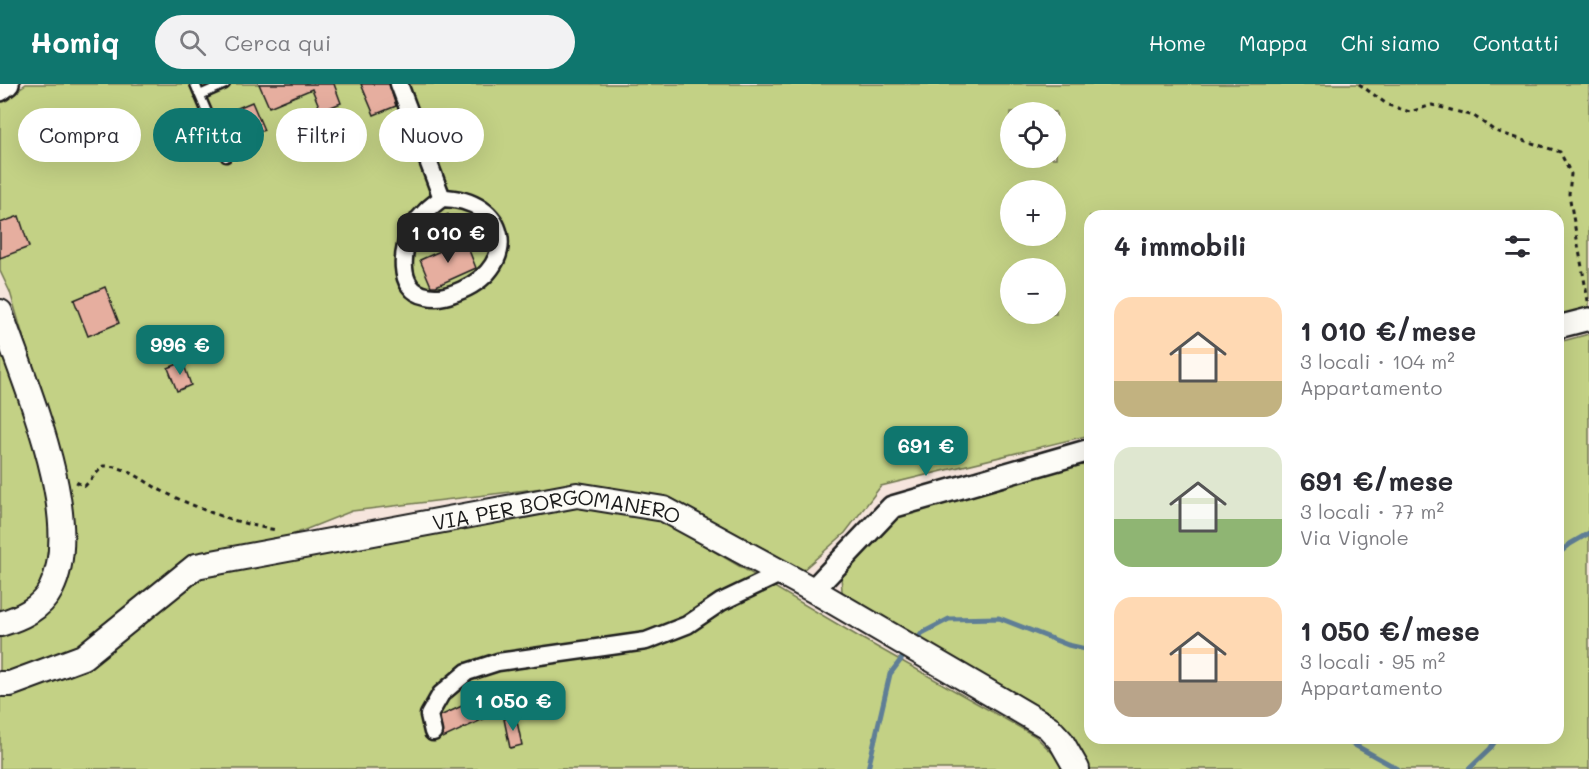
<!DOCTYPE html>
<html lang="it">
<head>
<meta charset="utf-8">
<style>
  body { margin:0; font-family:Mali,sans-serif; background:#f2f2f3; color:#2b2b33; height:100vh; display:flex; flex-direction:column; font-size:22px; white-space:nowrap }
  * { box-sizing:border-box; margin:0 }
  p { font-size:20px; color:#7c7c81 }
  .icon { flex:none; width:33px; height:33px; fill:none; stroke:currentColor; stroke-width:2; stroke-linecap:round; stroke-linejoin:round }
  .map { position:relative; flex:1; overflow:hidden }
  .details { position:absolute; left:1084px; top:126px; width:480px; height:534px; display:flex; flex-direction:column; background:#fff; border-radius:18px; box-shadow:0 6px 24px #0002 }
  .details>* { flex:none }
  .guide { position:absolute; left:18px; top:24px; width:570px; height:54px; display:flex; gap:12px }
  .fabs { position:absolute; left:1000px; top:18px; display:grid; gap:12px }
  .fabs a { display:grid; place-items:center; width:66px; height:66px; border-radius:50%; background:#fff; box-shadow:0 6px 24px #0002; font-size:30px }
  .price { position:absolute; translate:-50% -51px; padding:0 14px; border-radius:12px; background:#0f766e; color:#fff; font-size:20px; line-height:39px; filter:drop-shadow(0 2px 3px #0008) }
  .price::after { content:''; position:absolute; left:50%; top:36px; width:18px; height:14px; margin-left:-9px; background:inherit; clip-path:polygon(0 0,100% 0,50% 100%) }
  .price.active { background:#222; color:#fff }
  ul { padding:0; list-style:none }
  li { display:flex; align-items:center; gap:18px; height:150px; padding:0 30px }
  li span { display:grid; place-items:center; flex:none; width:168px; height:120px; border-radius:18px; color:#555 }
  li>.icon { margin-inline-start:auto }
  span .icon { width:72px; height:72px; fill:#fffc; stroke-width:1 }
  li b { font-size:26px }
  h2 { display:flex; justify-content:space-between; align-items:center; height:72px; padding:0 30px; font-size:26px }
  .chip { padding:0 21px; border-radius:27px; background:#fff; box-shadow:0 6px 24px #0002; font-size:21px; line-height:54px }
  .chip.active { background:#0f766e; color:#fff }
  header { display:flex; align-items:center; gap:36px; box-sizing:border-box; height:84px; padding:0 30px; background:#0f766e; color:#fff }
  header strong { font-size:28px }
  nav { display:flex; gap:33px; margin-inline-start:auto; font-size:21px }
  .search { width:420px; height:54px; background:#f2f2f3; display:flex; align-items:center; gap:15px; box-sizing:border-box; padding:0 21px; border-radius:33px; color:#7c7c81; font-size:22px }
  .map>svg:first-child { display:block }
  .green { fill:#c3d185; stroke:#707650; stroke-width:1.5; fill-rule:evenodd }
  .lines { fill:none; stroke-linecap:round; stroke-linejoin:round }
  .stream { stroke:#5e7e96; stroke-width:5 }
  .building { fill:#e6ae9f; stroke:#1c1c1c; stroke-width:1.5 }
  .service-casing { stroke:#1c1c1c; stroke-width:13 }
  .minor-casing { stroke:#1c1c1c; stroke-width:21 }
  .tertiary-casing { stroke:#1c1c1c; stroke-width:26 }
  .secondary-casing { stroke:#1c1c1c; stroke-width:28 }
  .path { stroke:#1c1c1c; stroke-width:3; stroke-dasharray:4.5 4.5; stroke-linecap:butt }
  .service { stroke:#fdfcf7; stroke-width:8 }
  .minor { stroke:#fdfcf7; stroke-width:16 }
  .tertiary { stroke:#fdfcf7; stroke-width:21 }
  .secondary { stroke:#fdfcf7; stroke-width:24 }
  .labels { text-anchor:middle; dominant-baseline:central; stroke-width:5; stroke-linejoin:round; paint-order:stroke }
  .street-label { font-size:21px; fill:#1c1c1c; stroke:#fdfcf7 }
</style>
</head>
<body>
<header>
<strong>Homiq</strong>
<div class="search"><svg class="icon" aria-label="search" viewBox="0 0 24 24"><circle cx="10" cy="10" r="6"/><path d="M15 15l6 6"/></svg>Cerca qui</div>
<nav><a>Home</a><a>Mappa</a><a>Chi siamo</a><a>Contatti</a></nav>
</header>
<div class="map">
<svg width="1589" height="685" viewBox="0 0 1589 685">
  <rect width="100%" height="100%" fill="#f6e5dd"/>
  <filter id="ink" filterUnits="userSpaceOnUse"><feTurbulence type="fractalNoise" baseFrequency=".0167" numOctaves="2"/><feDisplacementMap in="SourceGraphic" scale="12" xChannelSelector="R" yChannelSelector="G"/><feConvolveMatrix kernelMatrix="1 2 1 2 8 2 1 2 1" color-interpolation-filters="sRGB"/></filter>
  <g filter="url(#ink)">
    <g class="green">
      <path d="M 26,0 L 1589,0 L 1589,235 L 1559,242 L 1558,132 L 1090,132 L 1090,351 L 881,402 L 845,449 L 803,486 L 671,414 L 577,400 L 352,427 L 267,461 L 573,417 L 659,435 L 861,554 L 1035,652 L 1069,685 L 0,685 L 0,254 L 62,383 L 10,208 L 0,187 L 0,18 ZM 1011,28 L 1056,28 L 1056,74 L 1011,74 ZM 1011,106 L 1056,106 L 1056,152 L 1011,152 ZM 1011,184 L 1056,184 L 1056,230 L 1011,230 Z"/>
      <path d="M 1589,250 L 1589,685 L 1086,685 L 1067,653 L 843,523 L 841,491 L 898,431 L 1090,378 L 1090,654 L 1558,654 L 1559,258 Z"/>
    </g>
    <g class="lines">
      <g class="stream">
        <path d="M 1558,470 L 1570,460 L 1589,449"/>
        <path d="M 914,559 L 922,549 L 949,535 L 999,534 L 1068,561 L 1090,566"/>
        <path d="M 1342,654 L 1398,685"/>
        <path d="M 868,685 L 890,590 L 906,569"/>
        <path d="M 1469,685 L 1490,665 L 1497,654"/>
      </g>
    </g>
    <g class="building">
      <path d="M 259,0 L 334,0 L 341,19 L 321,27 L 312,5 L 269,23 Z"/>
      <path d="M 361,0 L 389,0 L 396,22 L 374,31 Z"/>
      <path d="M 252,18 L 264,46 L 228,61 L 219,41 L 236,34 L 233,26 Z"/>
      <path d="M 19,132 L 29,163 L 0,174 L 0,139 Z"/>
      <path d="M 465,156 L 476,184 L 436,202 L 431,202 L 420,176 Z"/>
      <path d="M 105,203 L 119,239 L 88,252 L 74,216 Z"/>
      <path d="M 183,278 L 191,301 L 177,307 L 168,284 Z"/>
      <path d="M 495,607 L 503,626 L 443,654 L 440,632 Z"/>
      <path d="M 516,633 L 522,661 L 510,664 L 504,635 Z"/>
    </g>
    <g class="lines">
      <g class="service-casing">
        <g id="service">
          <path d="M 195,0 L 226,73"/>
          <path d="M 200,11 L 225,0"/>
        </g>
      </g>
      <g class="minor-casing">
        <g id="minor">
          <path d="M 399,0 L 442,114"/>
          <path d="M 442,114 C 508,115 521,180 462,206 C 450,211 439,215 427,212 C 395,207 402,162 413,143 C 421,130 430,123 442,114 Z"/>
          <path d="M 433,648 L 429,631 L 441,610 L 467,588 L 498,578 L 646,557 L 687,541 L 721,518 L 782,489"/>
        </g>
      </g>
      <g class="tertiary-casing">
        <g id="tertiary">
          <path d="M 0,6 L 8,0"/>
          <path d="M 1558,243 L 1589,235"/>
          <path d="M 813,506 L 892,423 L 1090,366"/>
        </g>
      </g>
      <g class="secondary-casing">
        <g id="secondary">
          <path d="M 0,228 C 24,298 86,436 51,505 C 41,525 20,534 0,540"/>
          <path id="s1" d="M 0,600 L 10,600 L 83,573 L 196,482 L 577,411 L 664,425 L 813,506 L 1048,643 L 1061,657 L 1077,685"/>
        </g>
      </g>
      <g class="path">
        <path d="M 1359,0 L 1388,21 L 1410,28 L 1432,21 L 1474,32 L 1495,47 L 1560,68 L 1571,90 L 1569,110 L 1588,217"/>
        <path d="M 447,130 L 457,160"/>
        <path d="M 76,398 L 85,402 L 103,382 C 128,382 141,396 162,407 C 198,425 237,440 277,446"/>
      </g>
      <use href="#service" class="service"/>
      <use href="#minor" class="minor"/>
      <use href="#tertiary" class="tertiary"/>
      <use href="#secondary" class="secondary"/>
    </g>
  </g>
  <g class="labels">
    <g class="street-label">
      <text stroke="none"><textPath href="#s1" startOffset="600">VIA PER BORGOMANERO</textPath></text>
    </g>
  </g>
</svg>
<div class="fabs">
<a><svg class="icon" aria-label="locate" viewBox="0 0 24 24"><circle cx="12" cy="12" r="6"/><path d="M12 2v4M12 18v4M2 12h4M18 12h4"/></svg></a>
<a>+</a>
<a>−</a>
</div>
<b class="price active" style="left:448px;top:180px">1 010 €</b>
<b class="price" style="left:180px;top:292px">996 €</b>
<b class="price" style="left:926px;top:393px">691 €</b>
<b class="price" style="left:513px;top:648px">1 050 €</b>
<div class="guide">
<a class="chip">Compra</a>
<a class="chip active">Affitta</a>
<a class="chip">Filtri</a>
<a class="chip">Nuovo</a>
</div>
<section class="details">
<h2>4 immobili<svg class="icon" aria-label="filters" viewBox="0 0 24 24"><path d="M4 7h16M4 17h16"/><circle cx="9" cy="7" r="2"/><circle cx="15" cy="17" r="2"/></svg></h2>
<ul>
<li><span style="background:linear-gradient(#ffd9b3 70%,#c2b280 0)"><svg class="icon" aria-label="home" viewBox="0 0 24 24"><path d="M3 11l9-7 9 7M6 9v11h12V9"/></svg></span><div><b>1 010 €/mese</b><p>3 locali · 104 m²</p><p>Appartamento</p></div></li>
<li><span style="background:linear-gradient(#dfe7d0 60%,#8fb573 0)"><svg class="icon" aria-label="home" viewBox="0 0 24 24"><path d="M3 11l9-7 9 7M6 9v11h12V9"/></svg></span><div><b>691 €/mese</b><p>3 locali · 77 m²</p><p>Via Vignole</p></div></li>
<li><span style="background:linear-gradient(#ffd9b3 70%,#b9a48a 0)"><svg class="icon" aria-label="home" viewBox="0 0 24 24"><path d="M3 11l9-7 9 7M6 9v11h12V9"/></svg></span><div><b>1 050 €/mese</b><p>3 locali · 95 m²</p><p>Appartamento</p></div></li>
</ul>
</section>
</div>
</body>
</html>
